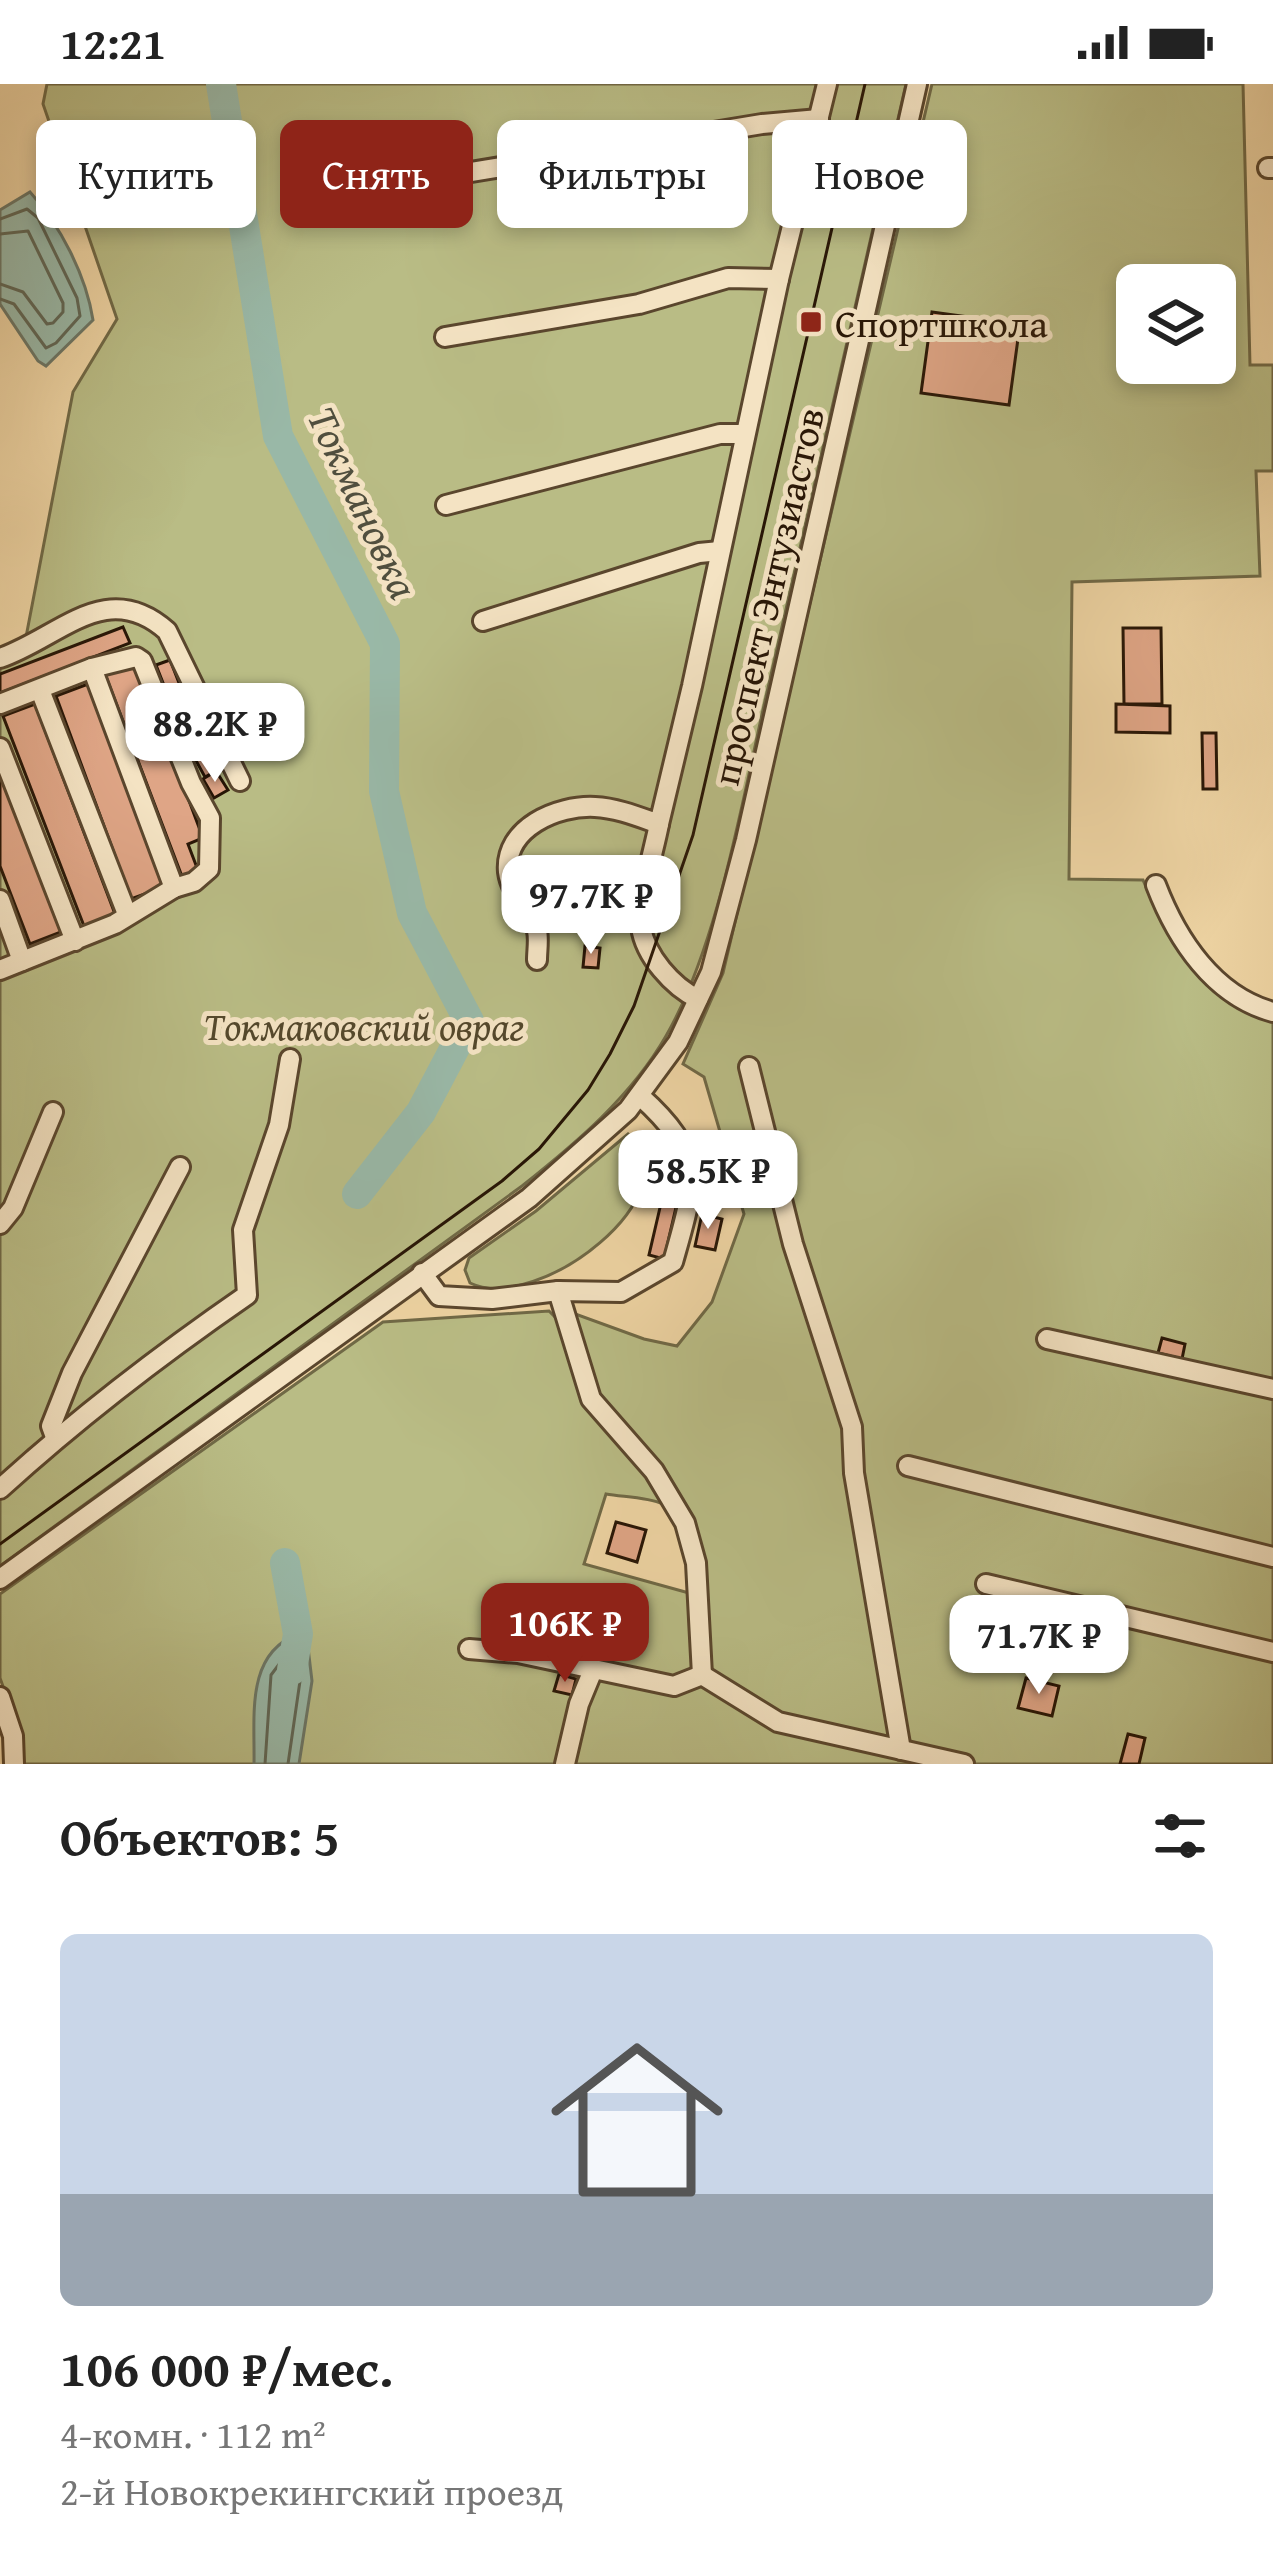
<!DOCTYPE html>
<html lang="ru">
<head>
<meta charset="utf-8">
<style>
  body { margin:0; font-family:"Gentium Book Plus",serif; background:#f6f6f6; color:#222; height:100vh; display:flex; flex-direction:column; font-size:45px; white-space:nowrap }
  * { box-sizing:border-box; margin:0 }
  p { font-size:39px; color:#767676 }
  .icon { flex:none; width:66px; height:66px; fill:none; stroke:currentColor; stroke-width:2; stroke-linecap:round; stroke-linejoin:round }
  .map { position:relative; height:1680px; overflow:hidden }
  .side { display:flex; flex-direction:column; background:#fff; flex:1 }
  .side>* { flex:none }
  .banner { position:absolute; left:36px; top:36px; width:1203px; height:108px; display:flex; gap:24px }
  .fabs { position:absolute; left:1116px; top:180px; display:grid; gap:24px }
  .fabs a { display:grid; place-items:center; width:120px; height:120px; border-radius:18px; background:#fff; box-shadow:0 6px 18px #0003; font-size:60px }
  .price { position:absolute; translate:-50% -102px; padding:0 27px; border-radius:24px; background:#fff; color:#222; font-size:39px; line-height:78px; filter:drop-shadow(0 3px 6px #0008) }
  .price::after { content:''; position:absolute; left:50%; top:72px; width:36px; height:27px; margin-left:-18px; background:inherit; clip-path:polygon(0 0,100% 0,50% 100%) }
  .price.selected { background:#8f2418; color:#fff }
  ul { padding:0; list-style:none }
  li { display:grid; align-content:center; gap:24px; height:636px; padding:0 60px }
  li span { display:grid; place-items:center; height:372px; border-radius:18px; color:#555 }
  li>.icon { margin-inline-start:auto }
  span .icon { width:216px; height:216px; fill:#fffc; stroke-width:1 }
  li b { font-size:51px }
  h2 { display:flex; justify-content:space-between; align-items:center; height:144px; padding:0 60px; font-size:51px }
  .tag { padding:0 42px; border-radius:18px; background:#fff; box-shadow:0 6px 18px #0003; font-size:42px; line-height:108px }
  .tag.selected { background:#8f2418; color:#fff }
  .status { display:flex; justify-content:space-between; align-items:center; height:84px; padding:0 60px; background:#fff; direction:ltr }
  .status svg { height:33px; fill:currentColor }
  .map>svg:first-child { display:block }
  .green { fill:#b9bc85; stroke:#706946; stroke-width:3; fill-rule:evenodd }
  .water { fill:#99b8a7; stroke:#6c7767; stroke-width:3 }
  .lines { fill:none; stroke-linecap:round; stroke-linejoin:round }
  .shore { stroke:#606756; stroke-width:3 }
  .river { stroke:#99b8a7; stroke-width:30 }
  .building { fill:#dfa586; stroke:#281606; stroke-width:3 }
  .minor-casing { stroke:#5a462d; stroke-width:24 }
  .minor { stroke:#f4e3c3; stroke-width:18 }
  .tram { stroke:#281606; stroke-width:3 }
  .poi-dot { fill:#8f2418; stroke:#f4e3c3; stroke-width:4.5 }
  .labels { text-anchor:middle; dominant-baseline:central; stroke-width:10; stroke-linejoin:round; paint-order:stroke }
  .poi-label { font-size:39px; fill:#281606; stroke:#f4e3c3; text-anchor:start }
  .street-label { font-size:39px; fill:#281606; stroke:#f4e3c3 }
  .park-label { font-size:39px; font-style:italic; fill:#54482c; stroke:#f4e3c3 }
  .water-label { font-size:42px; font-style:italic; fill:#504f3e; stroke:#f4e3c3 }
</style>
</head>
<body>
<div class="status"><b>12:21</b><svg viewBox="0 0 49 12"><path d="M0 12V9h3v3zM5 12V6h3v6zM10 12V3h3v9zM15 12V0h3v12zM26 1h20v11H26zM47 4h2v5h-2z"/></svg></div>
<div class="map">
<svg width="1273" height="1680" viewBox="0 0 1273 1680">
  <rect width="100%" height="100%" fill="#eed4a3"/>
  <filter id="stains"><feTurbulence type="fractalNoise" baseFrequency=".00167" numOctaves="4"/><feColorMatrix values="0 0 0 0 .2 0 0 0 0 .09 0 0 0 0 .02 0 0 0 .5 -.17"/></filter>
  <radialGradient id="worn" r=".72"><stop offset=".6" stop-color="#630" stop-opacity="0"/><stop offset="1" stop-color="#630" stop-opacity=".3"/></radialGradient>
  <g class="green">
    <path d="M 47,0 L 906,0 C 860,201 814,402 768,604 C 743,710 720,858 666,952 C 631,1013 576,1059 522,1102 L 0,1482 L 0,565 L 26,553 L 73,308 L 117,235 L 43,20 Z"/>
    <path d="M 932,0 L 1243,0 L 1250,281 L 1273,281 L 1273,387 L 1256,387 L 1260,492 L 1072,498 L 1069,795 L 1143,796 C 1169,859 1204,918 1273,937 L 1273,1680 L 21,1680 L 20,1650 L 0,1594 L 0,1510 L 383,1238 L 549,1227 L 561,1239 L 570,1228 L 644,1255 L 677,1262 L 712,1218 L 744,1130 L 704,993 L 683,980 L 723,889 ZM 1137,201 L 1215,201 L 1215,279 L 1137,279 ZM 606,1410 C 623,1413 647,1413 663,1420 C 688,1432 690,1486 689,1509 L 584,1480 Z"/>
    <path d="M 628,1050 C 696,1109 538,1231 470,1199 L 465,1186 L 469,1174 L 536,1127 Z"/>
  </g>
  <g class="water">
    <path d="M 30,108 C 60,141 86,191 93,236 L 46,282 L 38,277 L 0,220 L 0,126 Z"/>
    <path d="M 298,1550 L 307,1555 L 312,1597 L 299,1680 L 254,1680 C 255,1632 245,1570 298,1550 Z"/>
  </g>
  <g class="lines">
    <g class="shore">
      <path d="M 0,135 L 27,125 L 38,134 L 77,214 L 80,232 L 56,259 L 46,264 L 14,220 L 0,215"/>
      <path d="M 0,150 L 28,147 L 63,219 L 63,228 L 53,239 L 47,240 L 23,208 L 0,200"/>
      <path d="M 265,1680 L 271,1591 L 289,1567 L 295,1571 L 300,1597 L 288,1680"/>
    </g>
    <g class="river">
      <path d="M 221,0 L 278,352 L 385,560 L 384,707 L 412,829 L 469,937 L 421,1028 L 357,1110"/>
      <path d="M 285,1479 L 298,1550 L 292,1586"/>
    </g>
  </g>
  <g class="building">
    <path d="M 932,228 L 1020,240 L 1009,321 L 921,309 Z"/>
    <path d="M 123,543 L 130,559 L 0,609 L 0,590 Z"/>
    <path d="M 1123,544 L 1161,544 L 1162,620 L 1124,620 Z"/>
    <path d="M 170,576 L 201,655 L 187,660 L 156,581 Z"/>
    <path d="M 137,578 L 203,754 L 188,760 L 199,789 L 183,795 L 105,590 Z"/>
    <path d="M 88,600 L 164,803 L 131,815 L 56,612 Z"/>
    <path d="M 35,620 L 115,830 L 84,842 L 3,632 Z"/>
    <path d="M 1116,620 L 1170,622 L 1170,649 L 1116,648 Z"/>
    <path d="M 1202,649 L 1216,649 L 1217,705 L 1203,705 Z"/>
    <path d="M 201,655 L 218,686 L 205,693 L 188,662 Z"/>
    <path d="M 216,687 L 228,706 L 214,714 L 203,695 Z"/>
    <path d="M 0,689 L 61,848 L 30,860 L 0,782 Z"/>
    <path d="M 585,862 L 600,864 L 598,884 L 583,883 Z"/>
    <path d="M 665,1102 L 680,1106 L 664,1175 L 649,1171 Z"/>
    <path d="M 702,1130 L 722,1135 L 715,1166 L 695,1162 Z"/>
    <path d="M 1162,1254 L 1185,1260 L 1182,1275 L 1158,1269 Z"/>
    <path d="M 616,1438 L 646,1446 L 637,1478 L 607,1469 Z"/>
    <path d="M 559,1590 L 576,1595 L 572,1611 L 554,1607 Z"/>
    <path d="M 1026,1594 L 1059,1602 L 1052,1632 L 1018,1624 Z"/>
    <path d="M 1128,1650 L 1145,1654 L 1139,1680 L 1120,1680 Z"/>
  </g>
  <g class="lines">
    <g class="minor-casing">
      <g id="minor">
        <path d="M 1268,84 L 1273,84"/>
        <path d="M 410,98 L 762,40 L 819,35"/>
        <path d="M 445,253 L 639,220 L 728,194 L 779,195"/>
        <path d="M 446,421 L 720,350 L 744,350"/>
        <path d="M 483,537 L 699,469 L 720,467"/>
        <path d="M 0,574 C 59,554 106,493 167,547 L 240,697"/>
        <path d="M 92,584 L 174,804"/>
        <path d="M 40,606 L 127,830"/>
        <path d="M 0,620 L 92,584 L 136,573 L 142,577 L 191,699 L 210,734 L 209,785 L 194,798 L 174,804 L 115,840 L 0,886"/>
        <path d="M 0,664 L 75,857"/>
        <path d="M 659,740 C 654,767 638,817 641,843 C 645,872 673,903 698,915"/>
        <path d="M 1156,801 C 1177,856 1214,912 1273,928"/>
        <path d="M 0,816 L 22,877"/>
        <path d="M 537,876 C 537,867 539,855 537,847 C 532,825 511,812 508,788 C 504,744 557,721 595,723 C 617,724 639,733 659,740 L 692,602 L 779,195 L 827,0"/>
        <path d="M 749,983 L 793,1160 L 852,1343 L 854,1389 L 901,1666"/>
        <path d="M 0,1140 L 13,1124 L 53,1028"/>
        <path d="M 422,1189 L 439,1212 L 492,1215 L 558,1207 L 621,1208 L 673,1178 C 695,1100 707,1072 640,1012"/>
        <path d="M 558,1207 L 591,1315 L 654,1387 L 685,1439 L 696,1479 L 702,1591"/>
        <path d="M 1047,1255 L 1273,1305"/>
        <path d="M 55,1353 L 51,1342 L 72,1289 L 180,1083"/>
        <path d="M 908,1382 L 1273,1473"/>
        <path d="M 0,1405 C 78,1334 160,1271 247,1211 L 243,1146 L 279,1041 L 290,975"/>
        <path d="M 0,1495 L 529,1114 L 628,1026 L 678,958 L 711,888 L 746,756 L 917,0"/>
        <path d="M 986,1500 L 1273,1568"/>
        <path d="M 469,1565 L 518,1569 L 674,1602 L 702,1591"/>
        <path d="M 702,1591 L 778,1638 L 964,1680"/>
        <path d="M 0,1613 L 13,1652 L 14,1680"/>
        <path d="M 565,1680 L 579,1620 L 593,1586"/>
      </g>
    </g>
    <use href="#minor" class="minor"/>
    <path class="tram" d="M 0,1460 L 502,1097 L 539,1065 L 588,1006 L 610,970 L 634,922 L 693,751 L 865,0"/>
  </g>
  <rect class="poi-dot" x="799" y="226" width="24" height="24" rx="6"/>
  <g class="labels">
    <g class="poi-label">
      <text x="835" y="238">Спортшкола</text>
    </g>
    <g class="street-label">
      <text transform="translate(767 512) rotate(-77)">проспект Энтузиастов</text>
    </g>
    <g class="park-label">
      <text x="364" y="941">Токмаковский овраг</text>
    </g>
    <g class="water-label">
      <text transform="translate(364 418) rotate(65)">Токмановка</text>
    </g>
  </g>
  <rect width="100%" height="100%" filter="url(#stains)"/>
  <rect width="100%" height="100%" fill="url(#worn)"/>
</svg>
<div class="fabs">
<a><svg class="icon" aria-label="layers" viewBox="0 0 24 24"><path d="M12 4l9 5-9 5-9-5zM3 14l9 5 9-5"/></svg></a>
</div>
<b class="price" style="left:215px;top:701px">88.2K ₽</b>
<b class="price" style="left:591px;top:873px">97.7K ₽</b>
<b class="price" style="left:708px;top:1148px">58.5K ₽</b>
<b class="price selected" style="left:565px;top:1601px">106K ₽</b>
<b class="price" style="left:1039px;top:1613px">71.7K ₽</b>
<div class="banner">
<a class="tag">Купить</a>
<a class="tag selected">Снять</a>
<a class="tag">Фильтры</a>
<a class="tag">Новое</a>
</div>
</div>
<section class="side">
<h2>Объектов: 5<svg class="icon" aria-label="filters" viewBox="0 0 24 24"><path d="M4 7h16M4 17h16"/><circle cx="9" cy="7" r="2"/><circle cx="15" cy="17" r="2"/></svg></h2>
<ul>
<li><span style="background:linear-gradient(#c9d6e8 70%,#9aa5b1 0)"><svg class="icon" aria-label="home" viewBox="0 0 24 24"><path d="M3 11l9-7 9 7M6 9v11h12V9"/></svg></span><div><b>106 000 ₽/мес.</b><p>4-комн. · 112 m²</p><p>2-й Новокрекингский проезд</p></div></li>
</ul>
</section>
</body>
</html>
